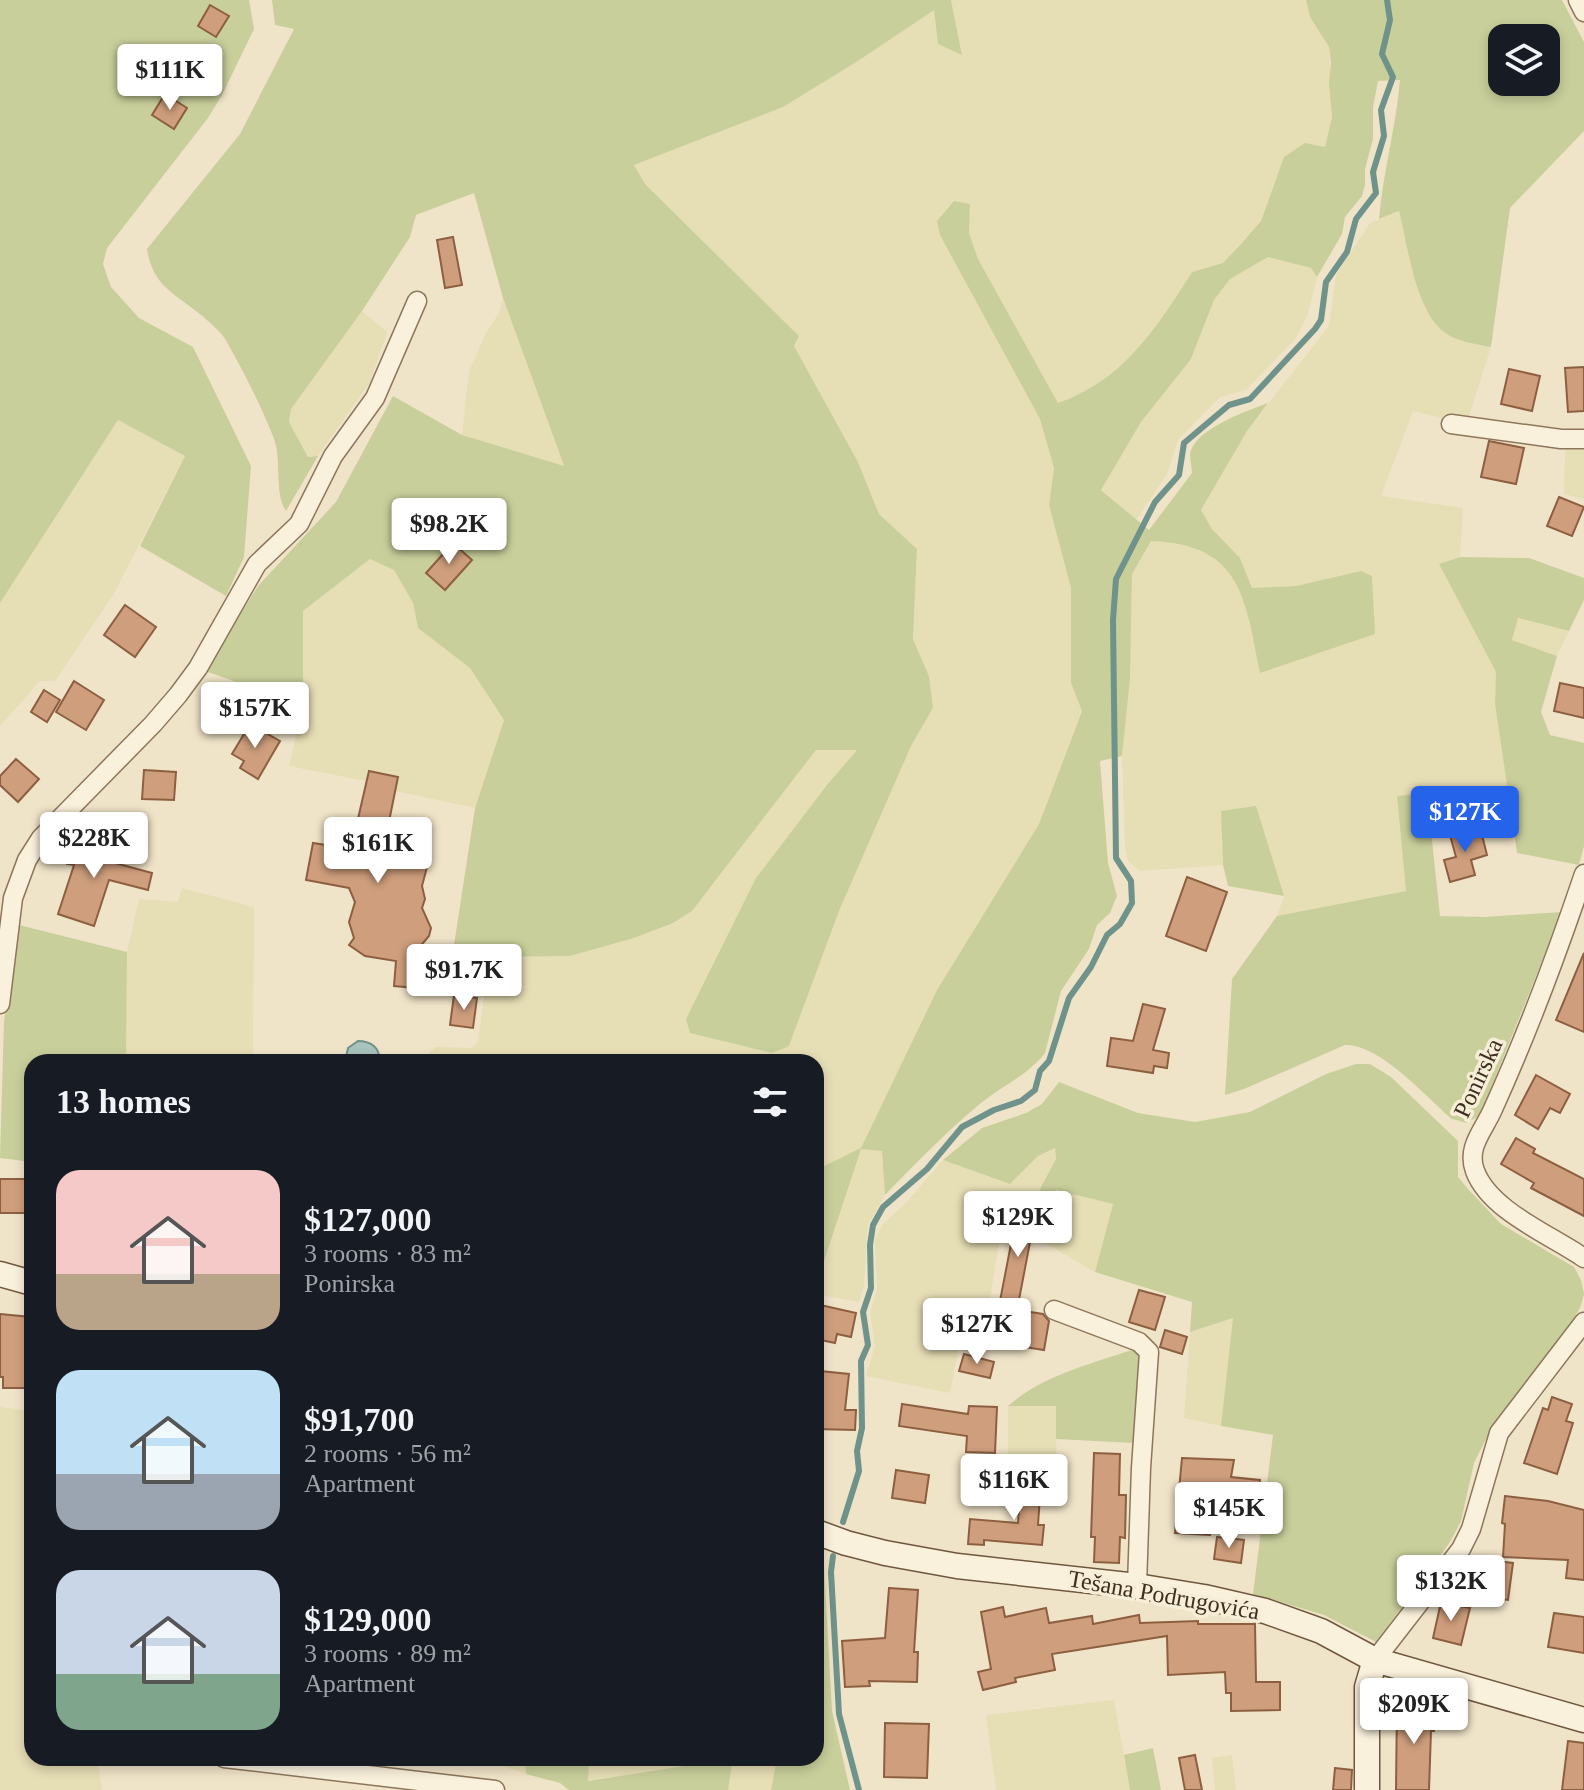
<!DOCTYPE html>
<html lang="en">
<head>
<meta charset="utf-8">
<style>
  body { margin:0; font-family:"Times New Roman",serif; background:#20242c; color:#f1f3f6; height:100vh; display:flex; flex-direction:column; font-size:30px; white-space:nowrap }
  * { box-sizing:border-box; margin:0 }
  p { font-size:26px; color:#9ea1a6 }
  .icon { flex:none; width:44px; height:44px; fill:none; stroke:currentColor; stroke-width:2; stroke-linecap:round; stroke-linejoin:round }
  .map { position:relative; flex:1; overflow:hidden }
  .panel { position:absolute; left:24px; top:1054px; width:800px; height:712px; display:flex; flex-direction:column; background:#171b24; border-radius:24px; box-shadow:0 4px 12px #0003 }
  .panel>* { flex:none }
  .fabs { position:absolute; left:1488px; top:24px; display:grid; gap:16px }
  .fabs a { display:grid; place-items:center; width:72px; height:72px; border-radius:16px; background:#171b24; box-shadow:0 4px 12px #0003; font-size:40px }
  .price { position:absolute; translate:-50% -68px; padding:0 18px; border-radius:8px; background:#fff; color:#222; font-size:26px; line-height:52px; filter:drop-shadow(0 2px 4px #0008) }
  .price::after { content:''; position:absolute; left:50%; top:48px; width:24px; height:18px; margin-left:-12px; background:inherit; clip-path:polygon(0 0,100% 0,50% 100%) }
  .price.active { background:#2563eb; color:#fff }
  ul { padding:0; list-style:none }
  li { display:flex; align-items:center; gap:24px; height:200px; padding:0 32px }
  li span { display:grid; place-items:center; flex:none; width:224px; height:160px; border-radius:24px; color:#555 }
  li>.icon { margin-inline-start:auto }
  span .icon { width:96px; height:96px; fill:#fffc; stroke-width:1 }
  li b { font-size:34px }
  h2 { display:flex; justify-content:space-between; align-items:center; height:96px; padding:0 32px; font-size:34px }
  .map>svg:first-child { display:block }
  .farmland { fill:#e6deb5 }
  .green { fill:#c9cf9b; fill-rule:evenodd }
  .water { fill:#a9c4bc; stroke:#6f938a; stroke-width:2 }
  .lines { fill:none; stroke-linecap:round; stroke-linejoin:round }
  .stream { stroke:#6f938a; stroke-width:6 }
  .building { fill:#cf9f7d; stroke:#8d5f41; stroke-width:2 }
  .street-casing { stroke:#8d765c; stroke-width:21 }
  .secondary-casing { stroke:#6f573f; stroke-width:27 }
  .street { stroke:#faf1dc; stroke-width:18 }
  .secondary { stroke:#faf1dc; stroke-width:24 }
  .labels { text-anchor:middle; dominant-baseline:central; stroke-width:7; stroke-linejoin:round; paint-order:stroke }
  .street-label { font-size:24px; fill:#3d2e20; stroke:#f7eed8 }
</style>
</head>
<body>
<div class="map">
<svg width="1584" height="1790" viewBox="0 0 1584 1790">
  <rect width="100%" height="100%" fill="#f0e4c8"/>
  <g class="farmland">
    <path d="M 951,0 L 1306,0 L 1310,17 L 1329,47 L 1332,117 L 1325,147 L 1275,181 L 1261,221 L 1223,263 L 1192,272 L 1158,326 L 1131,356 L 1092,389 L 1058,403 L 978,259 L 969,233 L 970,204 L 954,201 L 1040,419 L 1054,468 L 1049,505 L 1071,588 L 1071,683 L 1082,710 L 1039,824 L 937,990 L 861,1148 L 882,1151 L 885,1195 L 868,1225 L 864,1285 L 859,1302 L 816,1294 L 816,1260 L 824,1261 L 859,1149 L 816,1170 L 816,1062 L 428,1062 L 429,1053 L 436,1047 L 472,1048 L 478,1042 L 489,959 L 570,956 L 634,938 L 673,923 L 692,911 L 816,750 L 858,750 L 789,1046 L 839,911 L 911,746 L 933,708 L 929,676 L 913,639 L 917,549 L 879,514 L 858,462 L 794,346 L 799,336 L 645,184 L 634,165 L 783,107 L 858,61 L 934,9 L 962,54 Z"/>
    <path d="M 1399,211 L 1425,309 L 1459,340 L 1491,347 L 1469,416 L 1441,418 L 1413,411 L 1381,496 L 1463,508 L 1460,557 L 1439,564 L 1496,672 L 1495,704 L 1510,805 L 1429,813 L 1427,793 L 1397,796 L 1406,891 L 1277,916 L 1284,896 L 1221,812 L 1223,865 L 1140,871 L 1128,861 L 1125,847 L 1122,756 L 1130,679 L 1132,574 L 1151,541 L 1185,543 L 1211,556 L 1230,572 L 1245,603 L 1260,673 L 1361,571 L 1296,586 L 1252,588 L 1240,558 L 1212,529 L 1201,510 L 1247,431 L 1329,326 L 1336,275 L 1370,223 Z"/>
    <path d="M 1268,257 L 1311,268 L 1317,277 L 1308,314 L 1296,338 L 1246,390 L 1220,397 L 1178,440 L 1167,474 L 1136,520 L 1101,489 L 1141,422 L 1191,359 L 1214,300 L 1230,279 Z"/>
    <path d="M 503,298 L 564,467 L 462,435 L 469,371 L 486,333 L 499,313 Z"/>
    <path d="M 362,311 L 387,332 L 370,382 L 318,456 L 308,457 L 289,422 L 291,409 Z"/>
    <path d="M 118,420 L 185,456 L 113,595 L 55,681 L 40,681 L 0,726 L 0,603 Z"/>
    <path d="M 1565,447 L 1584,447 L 1584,499 L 1564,494 Z"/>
    <path d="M 370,559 L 394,570 L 413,603 L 418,628 L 470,668 L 504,720 L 475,808 L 395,791 L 397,777 L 369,771 L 366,781 L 289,766 L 303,705 L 303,611 Z"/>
    <path d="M 1517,618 L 1569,631 L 1557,656 L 1512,640 Z"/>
    <path d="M 182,888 L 254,907 L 253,1062 L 126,1062 L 127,952 L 139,899 L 178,902 Z"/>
    <path d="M 1055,1148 L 1056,1159 L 1041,1187 L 1035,1211 L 1005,1208 L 987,1316 L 965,1314 L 950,1393 L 866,1376 L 875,1346 L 870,1314 L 877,1289 L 875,1240 L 883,1224 L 907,1202 L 943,1160 L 1010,1184 L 1038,1156 Z"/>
    <path d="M 1056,1190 L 1113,1204 L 1095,1272 L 1045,1243 Z"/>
    <path d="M 1234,1318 L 1221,1426 L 1184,1418 L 1190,1332 Z"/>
    <path d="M 1008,1406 L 1057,1406 L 1056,1463 L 1008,1463 Z"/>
    <path d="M 0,1407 L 32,1411 L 32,1758 L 97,1758 L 102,1790 L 0,1790 Z"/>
    <path d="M 1114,1700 L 1130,1790 L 996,1790 L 986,1715 Z"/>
    <path d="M 1232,1755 L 1236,1790 L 1215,1790 L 1212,1758 Z"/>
    <path d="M 467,1758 L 525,1758 L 526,1774 L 488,1761 Z"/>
    <path d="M 589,1758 L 686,1758 L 685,1766 L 587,1781 Z"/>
    <path d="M 733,1758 L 777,1758 L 771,1790 L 728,1790 Z"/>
  </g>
  <g class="green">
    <path d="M 0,0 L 249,0 L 254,29 L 222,95 L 208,118 L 107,248 L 103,264 L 111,287 L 139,318 L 193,347 L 251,466 L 244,557 L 226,596 L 140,546 L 185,456 L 118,420 L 0,603 Z"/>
    <path d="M 272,0 L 951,0 L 962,55 L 938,44 L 934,10 L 858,61 L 783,107 L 634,165 L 645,184 L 799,336 L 794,346 L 858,462 L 879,514 L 917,549 L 913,639 L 929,676 L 933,708 L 911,746 L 839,911 L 789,1046 L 772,1053 L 690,1033 L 686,1019 L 756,878 L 827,785 L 857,750 L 816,750 L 692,911 L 673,923 L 634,938 L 570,956 L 452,958 L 475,808 L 504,720 L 470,668 L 418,628 L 413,603 L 394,570 L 370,559 L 303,611 L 303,705 L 205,671 L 258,586 L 336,502 L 393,396 L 462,435 L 564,466 L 503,298 L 474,193 L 416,215 L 410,237 L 362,311 L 291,409 L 289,422 L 308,457 L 318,456 L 286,511 C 274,494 282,461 274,439 C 263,410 241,366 225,339 C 221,332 214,327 208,321 C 180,295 153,290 147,249 L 240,134 L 294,29 L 275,25 Z"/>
    <path d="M 1306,0 L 1562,0 L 1584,42 L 1584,131 L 1510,208 L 1491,347 C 1476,344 1457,342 1444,332 C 1415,310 1408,246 1399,211 L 1379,219 C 1383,172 1396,127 1400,80 L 1378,81 L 1373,107 L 1373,139 L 1365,169 L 1365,185 L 1362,196 L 1345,217 L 1342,234 L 1317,277 L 1311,268 L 1268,257 L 1230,279 L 1214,300 L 1191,359 L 1141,422 L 1101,490 L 1149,530 L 1192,473 C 1192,468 1190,460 1190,454 C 1194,429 1247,411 1268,403 L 1247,431 L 1201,510 L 1212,529 L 1240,558 L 1252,588 L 1296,586 L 1361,571 L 1372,576 L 1375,634 L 1260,673 C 1245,599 1242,544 1151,541 L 1132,574 L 1130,679 L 1122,756 L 1100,761 L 1108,863 L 1117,896 L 1110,913 L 1097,925 L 1089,949 L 1061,991 L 1045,1053 C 1027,1076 1002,1086 981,1103 C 946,1132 916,1163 885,1195 L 882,1151 L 861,1149 L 824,1261 L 816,1260 L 816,1170 L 861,1148 L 937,990 L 1039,824 L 1082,711 L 1071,683 L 1071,588 L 1049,505 L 1054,468 L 1040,419 L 940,235 L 937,221 L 954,201 L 970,204 L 969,233 L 978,259 L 1058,403 C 1122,381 1157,328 1192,272 L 1223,263 L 1240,245 L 1261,221 L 1284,157 L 1305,143 L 1325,147 L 1332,117 L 1329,83 L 1331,63 L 1329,47 L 1310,17 ZM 1502,38 L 1546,38 L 1546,82 L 1502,82 Z"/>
    <path d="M 1460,557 L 1529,558 L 1584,578 L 1584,600 L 1569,631 L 1518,618 L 1512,640 L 1557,656 L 1541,712 L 1550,735 L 1584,743 L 1584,846 L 1579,865 L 1517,853 L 1495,704 L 1496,672 L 1439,564 Z"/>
    <path d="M 1427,793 L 1440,916 L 1484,917 L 1562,912 L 1480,1115 L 1467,1123 L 1452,1119 C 1425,1096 1380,1044 1345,1045 L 1244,1089 L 1225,1095 L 1232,979 L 1277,916 L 1406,891 L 1397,796 Z"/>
    <path d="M 1256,806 L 1284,896 L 1228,886 L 1223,865 L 1221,811 Z"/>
    <path d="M 19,925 L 127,952 L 126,1062 L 32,1062 L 32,1162 L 0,1158 L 4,1021 Z"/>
    <path d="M 1356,1064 L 1370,1064 L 1391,1077 L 1458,1141 L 1458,1177 L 1468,1189 L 1501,1224 L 1574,1267 L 1581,1280 L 1584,1294 L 1580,1308 L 1552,1353 L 1488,1435 L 1474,1463 L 1461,1521 L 1450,1542 L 1376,1642 L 1324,1615 L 1253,1594 L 1273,1435 L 1221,1426 L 1233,1318 L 1190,1332 L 1192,1302 L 1095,1272 L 1113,1204 L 1056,1190 L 1050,1213 L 1035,1211 L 1041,1187 L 1056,1159 L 1055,1148 L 1038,1156 L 1010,1184 L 943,1160 L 982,1128 L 1026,1113 L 1042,1104 L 1059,1082 L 1138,1113 L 1195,1122 L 1250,1112 L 1326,1074 Z"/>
    <path d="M 1135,1349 L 1140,1356 L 1140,1365 L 1134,1443 L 1056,1439 L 1056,1406 L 1008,1406 C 1043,1375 1091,1364 1135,1349 Z"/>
    <path d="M 816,1545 L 823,1548 L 832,1711 L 850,1790 L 771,1790 L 777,1758 L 816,1758 Z"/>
    <path d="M 1153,1748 L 1161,1790 L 1130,1790 L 1124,1755 Z"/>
    <path d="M 525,1758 L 589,1758 L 588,1781 L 684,1766 L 686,1758 L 733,1758 L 728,1790 L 569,1790 L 560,1783 L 526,1774 Z"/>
  </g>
  <path class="water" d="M 358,1041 C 371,1041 381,1048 379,1062 L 345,1062 L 348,1048 Z"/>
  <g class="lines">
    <g class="stream">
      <path d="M 843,1522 L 859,1471 L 857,1451 L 862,1428 L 861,1361 L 868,1345 L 863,1312 L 871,1288 L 870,1245 L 873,1225 L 883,1207 L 927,1169 L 962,1127 L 994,1110 L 1021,1101 L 1035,1090 L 1040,1071 L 1049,1061 L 1069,998 L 1091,967 L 1107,935 L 1120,924 L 1132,903 L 1131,881 L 1116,858 L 1113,620 L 1116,579 L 1155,502 L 1179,475 L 1184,443 L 1229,405 L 1250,399 L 1315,329 L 1321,320 L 1326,282 L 1347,252 L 1356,219 L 1376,193 L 1373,172 L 1384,136 L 1381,110 L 1393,77 L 1382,54 L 1390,20 L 1387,0"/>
      <path d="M 833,1556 L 831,1572 L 839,1714 L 859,1790"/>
    </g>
  </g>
  <g class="building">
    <path d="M 210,5 L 229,16 L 216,37 L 198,26 Z"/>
    <path d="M 165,94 L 187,108 L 174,129 L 152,115 Z"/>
    <path d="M 453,237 L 462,285 L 445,288 L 437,240 Z"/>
    <path d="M 1584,367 L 1584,411 L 1568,412 L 1565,368 Z"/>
    <path d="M 1509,369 L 1540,376 L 1532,411 L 1501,404 Z"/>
    <path d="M 1489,441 L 1524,448 L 1516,484 L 1481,477 Z"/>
    <path d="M 1559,497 L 1584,507 L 1572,536 L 1547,526 Z"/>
    <path d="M 453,543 L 472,560 L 445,590 L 426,573 Z"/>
    <path d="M 125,605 L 156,627 L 135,657 L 104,635 Z"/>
    <path d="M 74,681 L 104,700 L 86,730 L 56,712 Z"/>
    <path d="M 1560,683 L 1584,688 L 1584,718 L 1554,711 Z"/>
    <path d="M 44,690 L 60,700 L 47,722 L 31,712 Z"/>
    <path d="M 250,724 L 280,741 L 258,779 L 240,768 L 244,761 L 232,754 Z"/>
    <path d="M 16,759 L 39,779 L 18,802 L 0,785 L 0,776 Z"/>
    <path d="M 144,770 L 176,772 L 174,800 L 142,799 Z"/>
    <path d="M 369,771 L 398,777 L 382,856 L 427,867 L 422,886 L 425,899 L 422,908 L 431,928 L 429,936 L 418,949 L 415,988 L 394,986 L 396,961 L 365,956 L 349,945 L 354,938 L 349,922 L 355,902 L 349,888 L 306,880 L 313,843 L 351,849 Z"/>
    <path d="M 1480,827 L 1487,855 L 1471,860 L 1475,875 L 1450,882 L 1444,860 L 1456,857 L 1450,835 Z"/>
    <path d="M 73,835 L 104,842 L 100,859 L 152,873 L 148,890 L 109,880 L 94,926 L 58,914 L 74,865 L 67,864 Z"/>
    <path d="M 1187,877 L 1227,892 L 1206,951 L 1166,936 Z"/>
    <path d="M 1584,953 L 1584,1032 L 1556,1020 Z"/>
    <path d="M 454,995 L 477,998 L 473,1028 L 450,1025 Z"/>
    <path d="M 1143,1004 L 1165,1009 L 1153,1050 L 1169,1053 L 1167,1068 L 1154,1066 L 1153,1073 L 1107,1066 L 1111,1038 L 1133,1041 Z"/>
    <path d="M 1536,1075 L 1570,1094 L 1560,1113 L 1550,1108 L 1538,1129 L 1515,1115 Z"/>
    <path d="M 1516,1138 L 1535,1149 L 1533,1153 L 1584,1179 L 1584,1216 L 1531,1188 L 1534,1183 L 1501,1164 Z"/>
    <rect x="0" y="1179" width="32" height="34"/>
    <path d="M 1017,1213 L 1035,1216 L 1018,1305 L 1000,1301 Z"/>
    <path d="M 1139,1290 L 1165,1297 L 1155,1330 L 1129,1322 Z"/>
    <path d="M 816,1304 L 856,1313 L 851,1337 L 837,1334 L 835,1343 L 816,1339 Z"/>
    <path d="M 1024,1311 L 1043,1314 L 1049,1321 L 1044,1350 L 1018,1346 Z"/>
    <path d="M 0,1314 L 31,1317 L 26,1367 L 28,1367 L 28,1388 L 3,1388 L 3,1377 L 0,1377 Z"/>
    <path d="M 1165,1330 L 1187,1337 L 1182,1354 L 1160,1347 Z"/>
    <path d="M 964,1354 L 994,1362 L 990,1378 L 959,1371 Z"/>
    <path d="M 820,1371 L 849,1374 L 845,1410 L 856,1410 L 855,1430 L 816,1429 L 816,1380 L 818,1380 Z"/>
    <path d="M 1552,1397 L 1572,1404 L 1566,1421 L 1573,1423 L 1557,1474 L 1524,1463 L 1543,1408 L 1548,1410 Z"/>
    <path d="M 902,1404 L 968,1414 L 969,1406 L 997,1407 L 995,1453 L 966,1452 L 967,1436 L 899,1426 Z"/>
    <path d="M 1094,1453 L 1120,1454 L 1119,1495 L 1126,1495 L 1125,1538 L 1120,1537 L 1119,1563 L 1094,1562 L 1095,1537 L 1091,1537 Z"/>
    <path d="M 1182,1458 L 1234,1460 L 1231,1477 L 1260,1480 L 1258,1500 L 1213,1495 L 1210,1535 L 1175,1533 Z"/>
    <path d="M 896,1470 L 929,1475 L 925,1503 L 892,1498 Z"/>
    <path d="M 1021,1480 L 1041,1481 L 1038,1525 L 1044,1525 L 1042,1545 L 984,1540 L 984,1545 L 968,1544 L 970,1519 L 1018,1523 Z"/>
    <path d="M 1505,1496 L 1548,1501 L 1584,1510 L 1584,1580 L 1566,1578 L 1568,1560 L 1503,1557 L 1505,1524 L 1502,1523 Z"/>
    <path d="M 1217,1537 L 1244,1540 L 1241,1563 L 1214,1559 Z"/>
    <path d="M 1487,1560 L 1513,1563 L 1508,1600 L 1483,1597 Z"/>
    <path d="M 889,1588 L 918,1590 L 914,1652 L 918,1652 L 917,1682 L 869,1681 L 870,1686 L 845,1687 L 842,1641 L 885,1638 Z"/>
    <path d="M 1441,1602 L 1470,1608 L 1461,1645 L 1433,1638 Z"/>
    <path d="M 1003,1607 L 1005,1617 L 1046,1608 L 1049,1623 L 1092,1616 L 1093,1624 L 1139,1615 L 1140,1623 L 1198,1621 L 1198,1624 L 1255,1624 L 1256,1682 L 1280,1682 L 1280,1710 L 1231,1711 L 1231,1693 L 1226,1693 L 1225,1672 L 1168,1675 L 1167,1636 L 1052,1654 L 1055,1670 L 1015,1678 L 1016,1682 L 983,1690 L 978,1672 L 991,1669 L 981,1612 Z"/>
    <path d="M 1554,1613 L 1584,1617 L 1584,1653 L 1548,1647 Z"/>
    <path d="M 1397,1703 L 1435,1706 L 1434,1731 L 1431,1731 L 1429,1790 L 1396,1790 Z"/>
    <path d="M 885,1723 L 929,1724 L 927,1778 L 884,1777 Z"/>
    <path d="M 1568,1741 L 1584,1743 L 1584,1790 L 1562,1790 Z"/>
    <path d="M 1195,1755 L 1202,1790 L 1185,1790 L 1179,1758 Z"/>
    <path d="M 1335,1768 L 1352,1770 L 1351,1790 L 1333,1790 Z"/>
  </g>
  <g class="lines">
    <g class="street-casing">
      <g id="street">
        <path d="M 1578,0 L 1584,12"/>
        <path d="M 1451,424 L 1561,439 L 1584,439"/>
        <path d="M 1584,874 C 1557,954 1528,1032 1493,1109 C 1484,1130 1466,1147 1475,1171 C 1490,1211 1551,1235 1584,1258"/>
        <path d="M 0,1004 L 13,898 L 27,860 L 41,838 L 153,724 L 178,695 L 198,668 L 257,564 L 299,524 L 333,456 L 375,398 L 417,301"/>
        <path d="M 1054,1310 L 1139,1342 L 1149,1352 L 1141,1468 L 1137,1586"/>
        <path d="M 1375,1660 L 1461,1549 L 1471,1529 L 1499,1433 L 1584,1322"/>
        <path d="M 224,1758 L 495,1790"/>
      </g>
    </g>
    <g class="secondary-casing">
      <g id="secondary">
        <path d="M 0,1274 L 32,1283"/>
        <path d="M 816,1532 L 846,1543 L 885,1553 L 957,1566 L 1137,1586 L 1204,1597 L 1265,1611 L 1321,1631 L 1375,1660 L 1584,1720"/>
        <path d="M 1367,1790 L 1367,1687 L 1375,1660"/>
      </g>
    </g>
    <use href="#street" class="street"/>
    <use href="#secondary" class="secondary"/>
  </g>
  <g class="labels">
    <g class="street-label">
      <text transform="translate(1478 1078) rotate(-65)">Ponirska</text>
      <text transform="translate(1164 1595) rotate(10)">Tešana Podrugovića</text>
    </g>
  </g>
</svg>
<div class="fabs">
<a><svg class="icon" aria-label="layers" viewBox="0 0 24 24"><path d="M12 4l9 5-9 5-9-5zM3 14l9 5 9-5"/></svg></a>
</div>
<b class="price" style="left:170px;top:112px">$111K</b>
<b class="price" style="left:449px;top:566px">$98.2K</b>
<b class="price" style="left:255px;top:750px">$157K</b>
<b class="price active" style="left:1465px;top:854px">$127K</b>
<b class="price" style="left:94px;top:880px">$228K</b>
<b class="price" style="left:378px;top:885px">$161K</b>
<b class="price" style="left:464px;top:1012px">$91.7K</b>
<b class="price" style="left:1018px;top:1259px">$129K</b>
<b class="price" style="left:977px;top:1366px">$127K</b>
<b class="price" style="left:1014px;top:1522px">$116K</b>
<b class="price" style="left:1229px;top:1550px">$145K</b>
<b class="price" style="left:1451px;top:1623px">$132K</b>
<b class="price" style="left:1414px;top:1746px">$209K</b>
<section class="panel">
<h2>13 homes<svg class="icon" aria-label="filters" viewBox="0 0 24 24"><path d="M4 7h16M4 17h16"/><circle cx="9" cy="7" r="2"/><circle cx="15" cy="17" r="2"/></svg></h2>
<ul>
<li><span style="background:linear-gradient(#f6c9c9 65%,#b9a48a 0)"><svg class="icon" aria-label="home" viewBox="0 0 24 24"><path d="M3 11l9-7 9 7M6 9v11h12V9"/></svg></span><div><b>$127,000</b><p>3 rooms · 83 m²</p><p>Ponirska</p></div></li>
<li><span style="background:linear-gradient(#bfe0f5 65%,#9aa5b1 0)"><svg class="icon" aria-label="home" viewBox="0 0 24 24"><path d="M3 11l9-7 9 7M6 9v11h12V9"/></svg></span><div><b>$91,700</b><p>2 rooms · 56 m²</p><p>Apartment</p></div></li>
<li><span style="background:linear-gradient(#c9d6e8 65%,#7fa58c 0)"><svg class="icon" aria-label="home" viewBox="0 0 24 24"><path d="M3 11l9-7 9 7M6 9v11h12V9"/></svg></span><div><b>$129,000</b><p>3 rooms · 89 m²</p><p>Apartment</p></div></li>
</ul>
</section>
</div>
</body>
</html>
